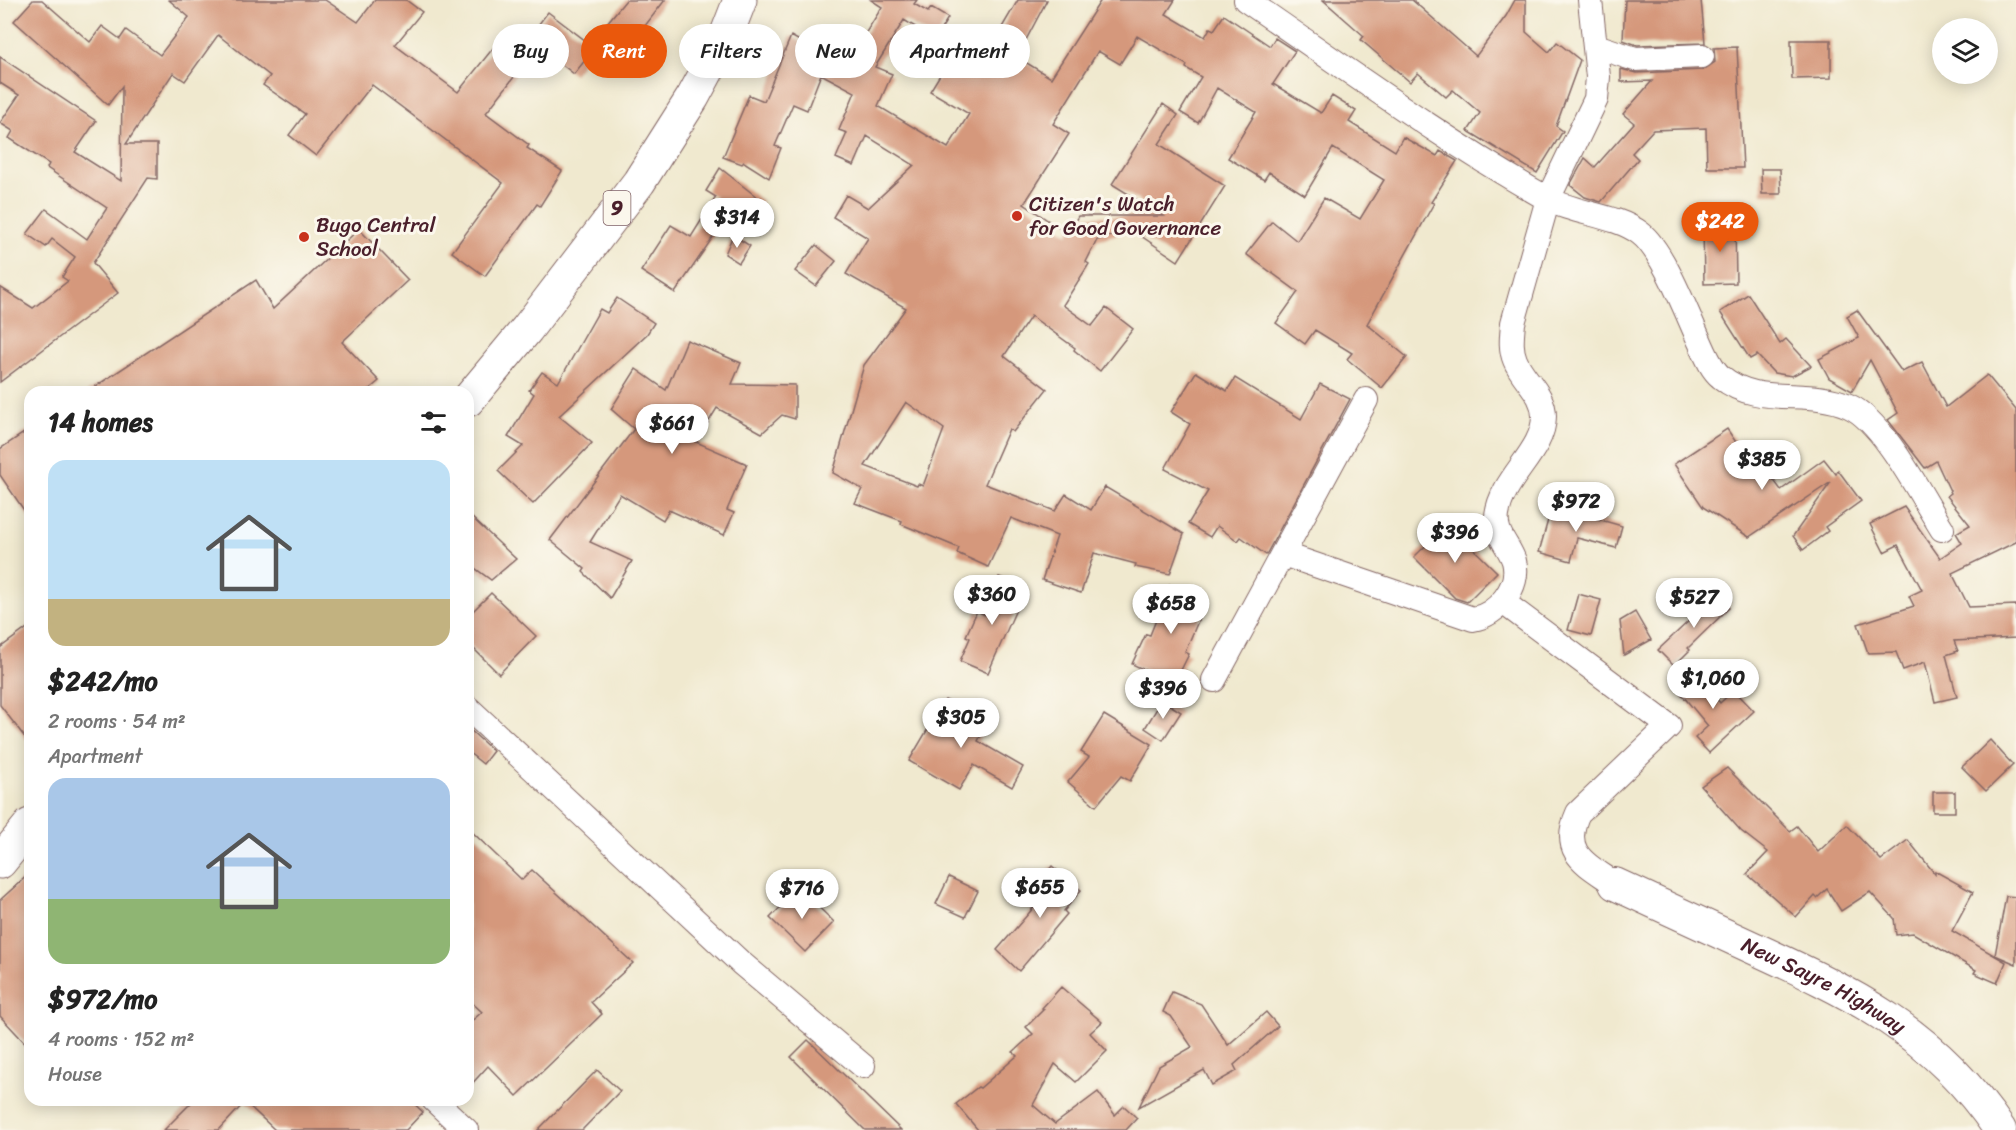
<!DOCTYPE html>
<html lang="en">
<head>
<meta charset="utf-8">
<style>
  body { margin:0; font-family:Sriracha,sans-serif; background:#f2f2f2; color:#222; height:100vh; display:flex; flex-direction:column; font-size:22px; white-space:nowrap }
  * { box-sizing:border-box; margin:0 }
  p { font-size:20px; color:#767676 }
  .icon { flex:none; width:33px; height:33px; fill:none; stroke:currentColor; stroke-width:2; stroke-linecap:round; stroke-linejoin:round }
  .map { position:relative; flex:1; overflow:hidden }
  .details { position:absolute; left:24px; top:386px; width:450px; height:720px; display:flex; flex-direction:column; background:#fff; border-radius:18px; box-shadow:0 3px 15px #0003 }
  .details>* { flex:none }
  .banner { position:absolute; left:492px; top:24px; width:570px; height:54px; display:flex; gap:12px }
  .fabs { position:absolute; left:1932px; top:18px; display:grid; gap:12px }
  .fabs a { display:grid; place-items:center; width:66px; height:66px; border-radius:50%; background:#fff; box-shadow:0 3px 15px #0003; font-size:30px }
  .price { position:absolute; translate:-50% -51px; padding:0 14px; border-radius:21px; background:#fff; color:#222; font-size:20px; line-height:39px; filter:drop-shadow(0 2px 3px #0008) }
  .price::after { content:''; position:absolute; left:50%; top:36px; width:18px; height:14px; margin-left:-9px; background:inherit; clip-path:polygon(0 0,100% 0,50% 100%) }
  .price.current { background:#ea580c; color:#fff }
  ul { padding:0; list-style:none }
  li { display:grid; align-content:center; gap:12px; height:318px; padding:0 24px }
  li span { display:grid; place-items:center; height:186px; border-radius:18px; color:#555 }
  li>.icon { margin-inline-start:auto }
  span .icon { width:108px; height:108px; fill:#fffc; stroke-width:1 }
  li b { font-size:26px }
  h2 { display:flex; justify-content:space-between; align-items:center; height:72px; padding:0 24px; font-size:26px }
  .tag { padding:0 21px; border-radius:27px; background:#fff; box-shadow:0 3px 15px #0003; font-size:21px; line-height:54px }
  .tag.current { background:#ea580c; color:#fff }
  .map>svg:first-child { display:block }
  .building { fill:#d5987b; fill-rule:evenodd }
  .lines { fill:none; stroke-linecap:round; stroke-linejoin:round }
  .minor-casing { stroke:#846664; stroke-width:26 }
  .major-casing { stroke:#846664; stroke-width:34 }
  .highway-casing { stroke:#846664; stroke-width:35 }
  .minor { stroke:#fff; stroke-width:24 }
  .major { stroke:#fff; stroke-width:32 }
  .highway { stroke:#fff; stroke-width:33 }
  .poi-dot { fill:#c8321e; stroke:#fbf7ec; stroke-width:2 }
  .labels { text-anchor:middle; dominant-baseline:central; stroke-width:6; stroke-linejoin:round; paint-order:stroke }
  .shield { fill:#fbf7ec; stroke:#7f6065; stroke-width:1.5 }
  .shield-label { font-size:20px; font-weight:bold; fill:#4a1f2b }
  .poi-label { font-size:21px; fill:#4a1f2b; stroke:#fbf7ec; text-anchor:start }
  .street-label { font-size:21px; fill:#4a1f2b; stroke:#fbf7ec }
</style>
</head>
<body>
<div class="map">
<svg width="2016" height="1130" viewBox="0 0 2016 1130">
  <rect width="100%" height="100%" fill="#fbf7ec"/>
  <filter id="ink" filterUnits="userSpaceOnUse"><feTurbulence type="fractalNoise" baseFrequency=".0167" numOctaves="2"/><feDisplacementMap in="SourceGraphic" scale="12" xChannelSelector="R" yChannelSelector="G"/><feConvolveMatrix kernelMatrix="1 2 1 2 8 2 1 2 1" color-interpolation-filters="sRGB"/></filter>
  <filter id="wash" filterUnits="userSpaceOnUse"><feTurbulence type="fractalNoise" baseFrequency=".008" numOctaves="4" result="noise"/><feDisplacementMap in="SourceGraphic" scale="24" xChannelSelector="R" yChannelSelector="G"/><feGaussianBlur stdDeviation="1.35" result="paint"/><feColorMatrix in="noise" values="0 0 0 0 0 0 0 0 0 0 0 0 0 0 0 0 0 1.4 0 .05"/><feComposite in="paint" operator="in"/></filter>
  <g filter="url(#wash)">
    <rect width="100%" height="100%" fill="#f0e9cf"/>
    <g id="blocks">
      <g class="building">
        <path d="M 33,0 L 42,0 L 90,42 L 102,26 L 120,39 L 126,30 L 160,55 L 189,17 L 169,0 L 325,0 L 358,22 L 375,0 L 406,0 L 422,12 L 395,45 L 458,92 L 498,42 L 525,63 L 486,113 L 529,145 L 527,148 L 562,171 L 540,206 L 537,204 L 485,276 L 452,252 L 503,183 L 372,85 L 316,156 L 289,135 L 305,114 L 263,85 L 270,76 L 218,35 L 185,81 L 173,73 L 126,144 L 157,144 L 157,179 L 148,178 L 93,263 L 118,293 L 0,382 L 0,287 L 33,308 L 68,281 L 62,277 L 75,257 L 52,239 L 46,247 L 27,234 L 46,209 L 87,239 L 107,208 L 47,168 L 49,164 L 9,138 L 13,131 L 0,123 L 19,95 L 0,83 L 0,57 L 96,121 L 75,152 L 121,181 L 122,86 L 108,105 L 14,21 Z"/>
        <path d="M 626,0 L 665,0 L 644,27 L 658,38 L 646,53 L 607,23 Z"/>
        <path d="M 871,0 L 917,0 L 914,4 L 928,12 L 931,8 L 948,18 L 935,39 L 904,20 L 875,67 L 892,74 L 878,106 L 948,148 L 969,114 L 930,91 L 959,44 L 984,58 L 1018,0 L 1047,0 L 1017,57 L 1051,78 L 1101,0 L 1175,0 L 1166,14 L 1205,37 L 1210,28 L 1214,30 L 1224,15 L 1270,46 L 1275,38 L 1295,51 L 1273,84 L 1321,113 L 1332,96 L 1356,111 L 1349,122 L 1395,151 L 1403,137 L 1437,156 L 1440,151 L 1457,161 L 1431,202 L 1434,203 L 1367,324 L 1407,357 L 1382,388 L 1347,359 L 1352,353 L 1315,330 L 1305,344 L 1276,323 L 1298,292 L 1246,254 L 1272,221 L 1297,241 L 1324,198 L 1360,219 L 1384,180 L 1333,148 L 1305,195 L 1269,172 L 1264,180 L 1228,158 L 1256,112 L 1217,88 L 1198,123 L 1180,112 L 1201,77 L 1186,68 L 1187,65 L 1137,36 L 1120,64 L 1098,51 L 1053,124 L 1069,134 L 1024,204 L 1068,234 L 1078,216 L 1164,216 L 1112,184 L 1163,104 L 1178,115 L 1159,144 L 1225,186 L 1178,261 L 1132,230 L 1097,240 L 1086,262 L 1089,264 L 1063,305 L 1092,326 L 1106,308 L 1133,329 L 1100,371 L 1074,350 L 1075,348 L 1031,316 L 1004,356 L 1047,389 L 1013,432 L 1009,429 L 985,484 L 1055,511 L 1066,494 L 1091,510 L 1105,487 L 1184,534 L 1170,574 L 1135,567 L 1136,564 L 1094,553 L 1081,593 L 1042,580 L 1057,536 L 1011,518 L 988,567 L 957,553 L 959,548 L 901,524 L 902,521 L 855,503 L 862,489 L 833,473 L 864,365 L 906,308 L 846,274 L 868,238 L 833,217 L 846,195 L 868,208 L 914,165 L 867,136 L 854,166 L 836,158 L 847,133 L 839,130 L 855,92 L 821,74 L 807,110 L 793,104 L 775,146 L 781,148 L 769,178 L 744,162 L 742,164 L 723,157 L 749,95 L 764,101 L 791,36 L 819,52 L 824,43 L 850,58 L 882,7 ZM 906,402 L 944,429 L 923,486 L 918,484 L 917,486 L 865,466 Z"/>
        <path d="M 1323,0 L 1412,0 L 1476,56 L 1506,16 L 1515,0 L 1526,0 L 1526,32 L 1549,52 L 1557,42 L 1580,60 L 1556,126 L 1563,131 L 1537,173 L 1468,131 L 1480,113 L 1453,90 L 1446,97 L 1418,73 L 1410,82 L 1361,40 L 1364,36 Z"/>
        <path d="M 1625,0 L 1701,0 L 1705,43 L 1637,45 L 1623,40 Z"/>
        <path d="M 548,12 L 595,48 L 574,74 L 528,38 Z"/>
        <path d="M 1791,40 L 1831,40 L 1831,78 L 1792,79 Z"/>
        <path d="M 1737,47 L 1743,168 L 1707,168 L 1706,128 L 1653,130 L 1632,153 L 1638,159 L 1601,202 L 1585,197 L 1570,185 L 1585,158 L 1595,167 L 1634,123 L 1623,114 L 1652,81 L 1621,82 L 1621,69 L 1636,73 L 1703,70 L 1715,62 L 1714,48 Z"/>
        <path d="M 720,168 L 762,201 L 749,222 L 730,212 L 675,293 L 641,271 L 671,225 L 691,237 L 716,197 L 706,191 Z"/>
        <path d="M 1761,169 L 1780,169 L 1781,194 L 1762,194 Z"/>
        <path d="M 1735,223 L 1736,283 L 1704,284 L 1703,224 Z"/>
        <path d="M 359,229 L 408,280 L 342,342 L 379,381 L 366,392 L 87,392 L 256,280 L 273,309 Z"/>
        <path d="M 733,235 L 750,246 L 739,263 L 725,254 Z"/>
        <path d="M 816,245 L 836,261 L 816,286 L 795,271 Z"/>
        <path d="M 1748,294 L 1780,344 L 1786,339 L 1811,366 L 1792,376 L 1774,373 L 1757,355 L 1750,359 L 1720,312 Z"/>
        <path d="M 617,298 L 654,323 L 647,334 L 559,416 L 592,443 L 533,504 L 498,471 L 523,446 L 508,437 L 534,394 L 529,390 L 542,372 L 558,383 L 600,309 L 607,313 Z"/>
        <path d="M 1857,310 L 1902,372 L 1922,362 L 1946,407 L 1987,375 L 2016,410 L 2016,542 L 1952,573 L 1969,607 L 2016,605 L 2016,638 L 1954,641 L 1958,651 L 1946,655 L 1957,697 L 1935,702 L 1925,662 L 1903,670 L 1896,652 L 1868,653 L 1858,624 L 1914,606 L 1909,596 L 1922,590 L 1898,545 L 1884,552 L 1870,524 L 1904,507 L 1940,558 L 1962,543 L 1956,533 L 1970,525 L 1947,496 L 1951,493 L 1936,461 L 1925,468 L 1888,420 L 1898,413 L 1870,360 L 1852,391 L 1829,378 L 1819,359 L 1859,338 L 1847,316 Z"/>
        <path d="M 687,340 L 741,363 L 732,384 L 795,385 L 795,419 L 782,415 L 762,433 L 717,408 L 696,442 L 747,464 L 727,510 L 734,513 L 724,535 L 669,510 L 663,520 L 620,494 L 590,542 L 632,561 L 610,598 L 583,572 L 585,569 L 550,540 L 634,429 L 611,409 L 636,369 L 666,390 Z"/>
        <path d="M 1196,372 L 1227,391 L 1235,378 L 1301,419 L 1320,384 L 1350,399 L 1266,555 L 1241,537 L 1238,541 L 1217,526 L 1210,537 L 1188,524 L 1208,491 L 1165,469 L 1190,424 L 1171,412 Z"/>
        <path d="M 30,429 L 30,519 L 0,475 L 0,449 Z"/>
        <path d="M 1727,429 L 1759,476 L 1767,471 L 1781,490 L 1824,459 L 1836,474 L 1838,470 L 1861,501 L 1825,527 L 1828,531 L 1803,550 L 1793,536 L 1831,482 L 1749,537 L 1703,507 L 1674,464 Z"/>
        <path d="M 1552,506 L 1622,526 L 1616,548 L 1577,538 L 1571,561 L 1539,552 Z"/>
        <path d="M 468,514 L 516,559 L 491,580 L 468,563 Z"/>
        <path d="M 1448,524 L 1497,572 L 1467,602 L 1455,598 L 1414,557 Z"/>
        <path d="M 999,577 L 1026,587 L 988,673 L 960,661 L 970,638 L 966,636 L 977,611 L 985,615 Z"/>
        <path d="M 1170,585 L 1207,600 L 1185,652 L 1189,654 L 1174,684 L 1132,664 L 1146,634 L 1150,635 Z"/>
        <path d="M 1713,592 L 1729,608 L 1688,648 L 1690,650 L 1674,666 L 1658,650 L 1691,619 L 1688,616 Z"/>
        <path d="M 491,593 L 536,636 L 499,674 L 468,643 L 468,616 Z"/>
        <path d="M 1578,594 L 1601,600 L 1591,636 L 1568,630 Z"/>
        <path d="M 1635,612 L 1651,640 L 1624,655 L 1620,621 Z"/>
        <path d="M 30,626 L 30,744 L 0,705 L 0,648 Z"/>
        <path d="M 1692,669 L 1720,703 L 1734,690 L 1754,711 L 1709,753 L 1695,738 L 1708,726 L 1673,684 Z"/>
        <path d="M 945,700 L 989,720 L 978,741 L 1023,767 L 1012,787 L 974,765 L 959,790 L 909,761 Z"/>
        <path d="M 1162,700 L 1181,712 L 1163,740 L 1145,728 Z"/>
        <path d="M 1104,715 L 1152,744 L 1130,781 L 1121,776 L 1096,806 L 1068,782 L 1089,757 L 1081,752 Z"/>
        <path d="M 468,728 L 493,751 L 483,764 L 468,752 Z"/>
        <path d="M 1990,740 L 2013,765 L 1986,791 L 1962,767 Z"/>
        <path d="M 1727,768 L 1790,831 L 1797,826 L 1818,852 L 1847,825 L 1881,860 L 1908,840 L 1935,874 L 1935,871 L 1973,892 L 1952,931 L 2006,962 L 1997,983 L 1974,973 L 1976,970 L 1913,933 L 1896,935 L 1894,918 L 1870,892 L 1841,911 L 1827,889 L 1817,898 L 1815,896 L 1796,917 L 1747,874 L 1768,852 L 1741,831 L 1701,786 Z"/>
        <rect x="1933" y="792" width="22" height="20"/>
        <path d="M 468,828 L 522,880 L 532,870 L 633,963 L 591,1002 L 602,1014 L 517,1096 L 488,1066 L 468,1088 L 468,1024 L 482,1012 L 468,999 Z"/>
        <path d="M 1052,866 L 1081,890 L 1064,911 L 1067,914 L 1019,971 L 997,950 L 1048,891 L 1038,883 Z"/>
        <path d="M 30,873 L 30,1048 L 0,1016 L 0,900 Z"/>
        <path d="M 949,877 L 978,891 L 965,917 L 936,904 Z"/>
        <path d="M 799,888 L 834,922 L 805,952 L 770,918 Z"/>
        <path d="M 2006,896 L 2016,897 L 2016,964 L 1995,955 Z"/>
        <path d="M 1061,987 L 1102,1022 L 1090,1033 L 1107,1051 L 1076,1082 L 1055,1064 L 1033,1105 L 1055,1124 L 1098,1092 L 1115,1115 L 1124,1106 L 1137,1118 L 1126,1130 L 978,1130 L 956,1104 L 978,1087 L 980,1088 L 1017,1056 L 1013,1052 L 1033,1034 L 1026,1027 L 1044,1009 L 1042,1008 Z"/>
        <path d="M 1172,992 L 1201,1004 L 1228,1045 L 1266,1012 L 1278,1026 L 1234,1065 L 1237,1071 L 1212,1085 L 1204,1070 L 1139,1107 L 1159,1066 L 1192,1047 L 1171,1016 L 1163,1012 Z"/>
        <path d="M 808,1040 L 901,1130 L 865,1130 L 791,1057 Z"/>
        <path d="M 597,1070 L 620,1091 L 582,1130 L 538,1130 Z"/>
        <path d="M 194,1100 L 410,1100 L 423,1112 L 406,1130 L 275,1130 L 245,1102 L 219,1130 L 164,1130 Z"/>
      </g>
    </g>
  </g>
  <g filter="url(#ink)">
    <use href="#blocks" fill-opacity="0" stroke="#846664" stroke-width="1.5"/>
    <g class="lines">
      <g class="minor-casing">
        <g id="minor">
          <path d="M 1246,0 C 1344,67 1442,139 1546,198 C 1574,214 1614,214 1640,233 C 1663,250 1687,314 1700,342 C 1705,353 1711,369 1721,377 C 1758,408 1807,387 1849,406 C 1884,422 1921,496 1942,529"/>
          <path d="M 1596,46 L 1635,59 L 1702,56"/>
          <path d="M 1283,554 L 1473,619 C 1497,615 1521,587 1514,561 C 1509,545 1494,534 1497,515 C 1502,477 1544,452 1544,416 C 1544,393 1523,380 1515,360 C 1510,348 1512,336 1513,323 L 1548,199 L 1596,99 L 1598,77 L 1590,0"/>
          <path d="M 1503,602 L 1669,726 L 1578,813 C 1560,853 1585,863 1615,884"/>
          <path d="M 1214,680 L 1366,400"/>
          <path d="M 468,708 L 741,963 L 863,1066"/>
          <path d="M 434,1100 L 466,1130"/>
        </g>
      </g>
      <g class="major-casing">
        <g id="major">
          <path id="s1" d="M 1615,884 C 1659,904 1703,925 1747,945 C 1852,993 1934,1031 2000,1130"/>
        </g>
      </g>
      <g class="highway-casing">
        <g id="highway">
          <path d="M 468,400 L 527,329 L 639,182 L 693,97 L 726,36 L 740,0"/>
          <path d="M 0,862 L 30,825"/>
        </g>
      </g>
      <use href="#minor" class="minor"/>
      <use href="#major" class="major"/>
      <use href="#highway" class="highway"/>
    </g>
  </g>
  <g class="poi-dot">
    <circle cx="1017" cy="216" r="6"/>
    <circle cx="304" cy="237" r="6"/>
  </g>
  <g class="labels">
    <rect class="shield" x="603.5" y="191" width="27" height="34" rx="4.5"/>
    <g class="shield-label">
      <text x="617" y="208">9</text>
    </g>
    <g class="poi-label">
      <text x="1029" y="204">Citizen's Watch<tspan x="1029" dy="24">for Good Governance</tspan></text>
      <text x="316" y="225">Bugo Central<tspan x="316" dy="24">School</tspan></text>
    </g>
    <g class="street-label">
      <text stroke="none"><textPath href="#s1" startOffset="232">New Sayre Highway</textPath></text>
    </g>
  </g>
</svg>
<div class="fabs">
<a><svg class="icon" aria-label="layers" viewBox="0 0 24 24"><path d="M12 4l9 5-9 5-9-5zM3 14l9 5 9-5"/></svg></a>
</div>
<b class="price" style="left:737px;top:249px">$314</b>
<b class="price current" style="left:1720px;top:253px">$242</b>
<b class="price" style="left:672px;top:455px">$661</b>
<b class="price" style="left:1762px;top:491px">$385</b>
<b class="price" style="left:1576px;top:533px">$972</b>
<b class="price" style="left:1455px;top:564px">$396</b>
<b class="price" style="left:992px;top:626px">$360</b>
<b class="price" style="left:1694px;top:629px">$527</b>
<b class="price" style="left:1171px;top:635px">$658</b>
<b class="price" style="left:1713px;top:710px">$1,060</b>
<b class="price" style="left:1163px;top:720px">$396</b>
<b class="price" style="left:961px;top:749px">$305</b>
<b class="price" style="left:1040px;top:919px">$655</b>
<b class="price" style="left:802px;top:920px">$716</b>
<div class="banner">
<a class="tag">Buy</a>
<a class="tag current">Rent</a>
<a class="tag">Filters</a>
<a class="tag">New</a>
<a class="tag">Apartment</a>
</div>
<section class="details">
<h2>14 homes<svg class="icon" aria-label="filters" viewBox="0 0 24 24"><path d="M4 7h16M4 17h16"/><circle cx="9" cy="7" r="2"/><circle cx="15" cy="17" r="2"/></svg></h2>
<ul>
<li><span style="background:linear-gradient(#bfe0f5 75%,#c2b280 0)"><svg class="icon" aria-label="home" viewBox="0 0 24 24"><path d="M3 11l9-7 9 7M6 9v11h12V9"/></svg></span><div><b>$242/mo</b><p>2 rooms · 54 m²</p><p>Apartment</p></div></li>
<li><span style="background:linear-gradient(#a9c7e8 65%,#8fb573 0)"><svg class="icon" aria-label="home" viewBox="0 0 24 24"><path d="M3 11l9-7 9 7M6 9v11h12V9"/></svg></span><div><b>$972/mo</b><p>4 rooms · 152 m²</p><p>House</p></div></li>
</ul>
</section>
</div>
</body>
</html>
